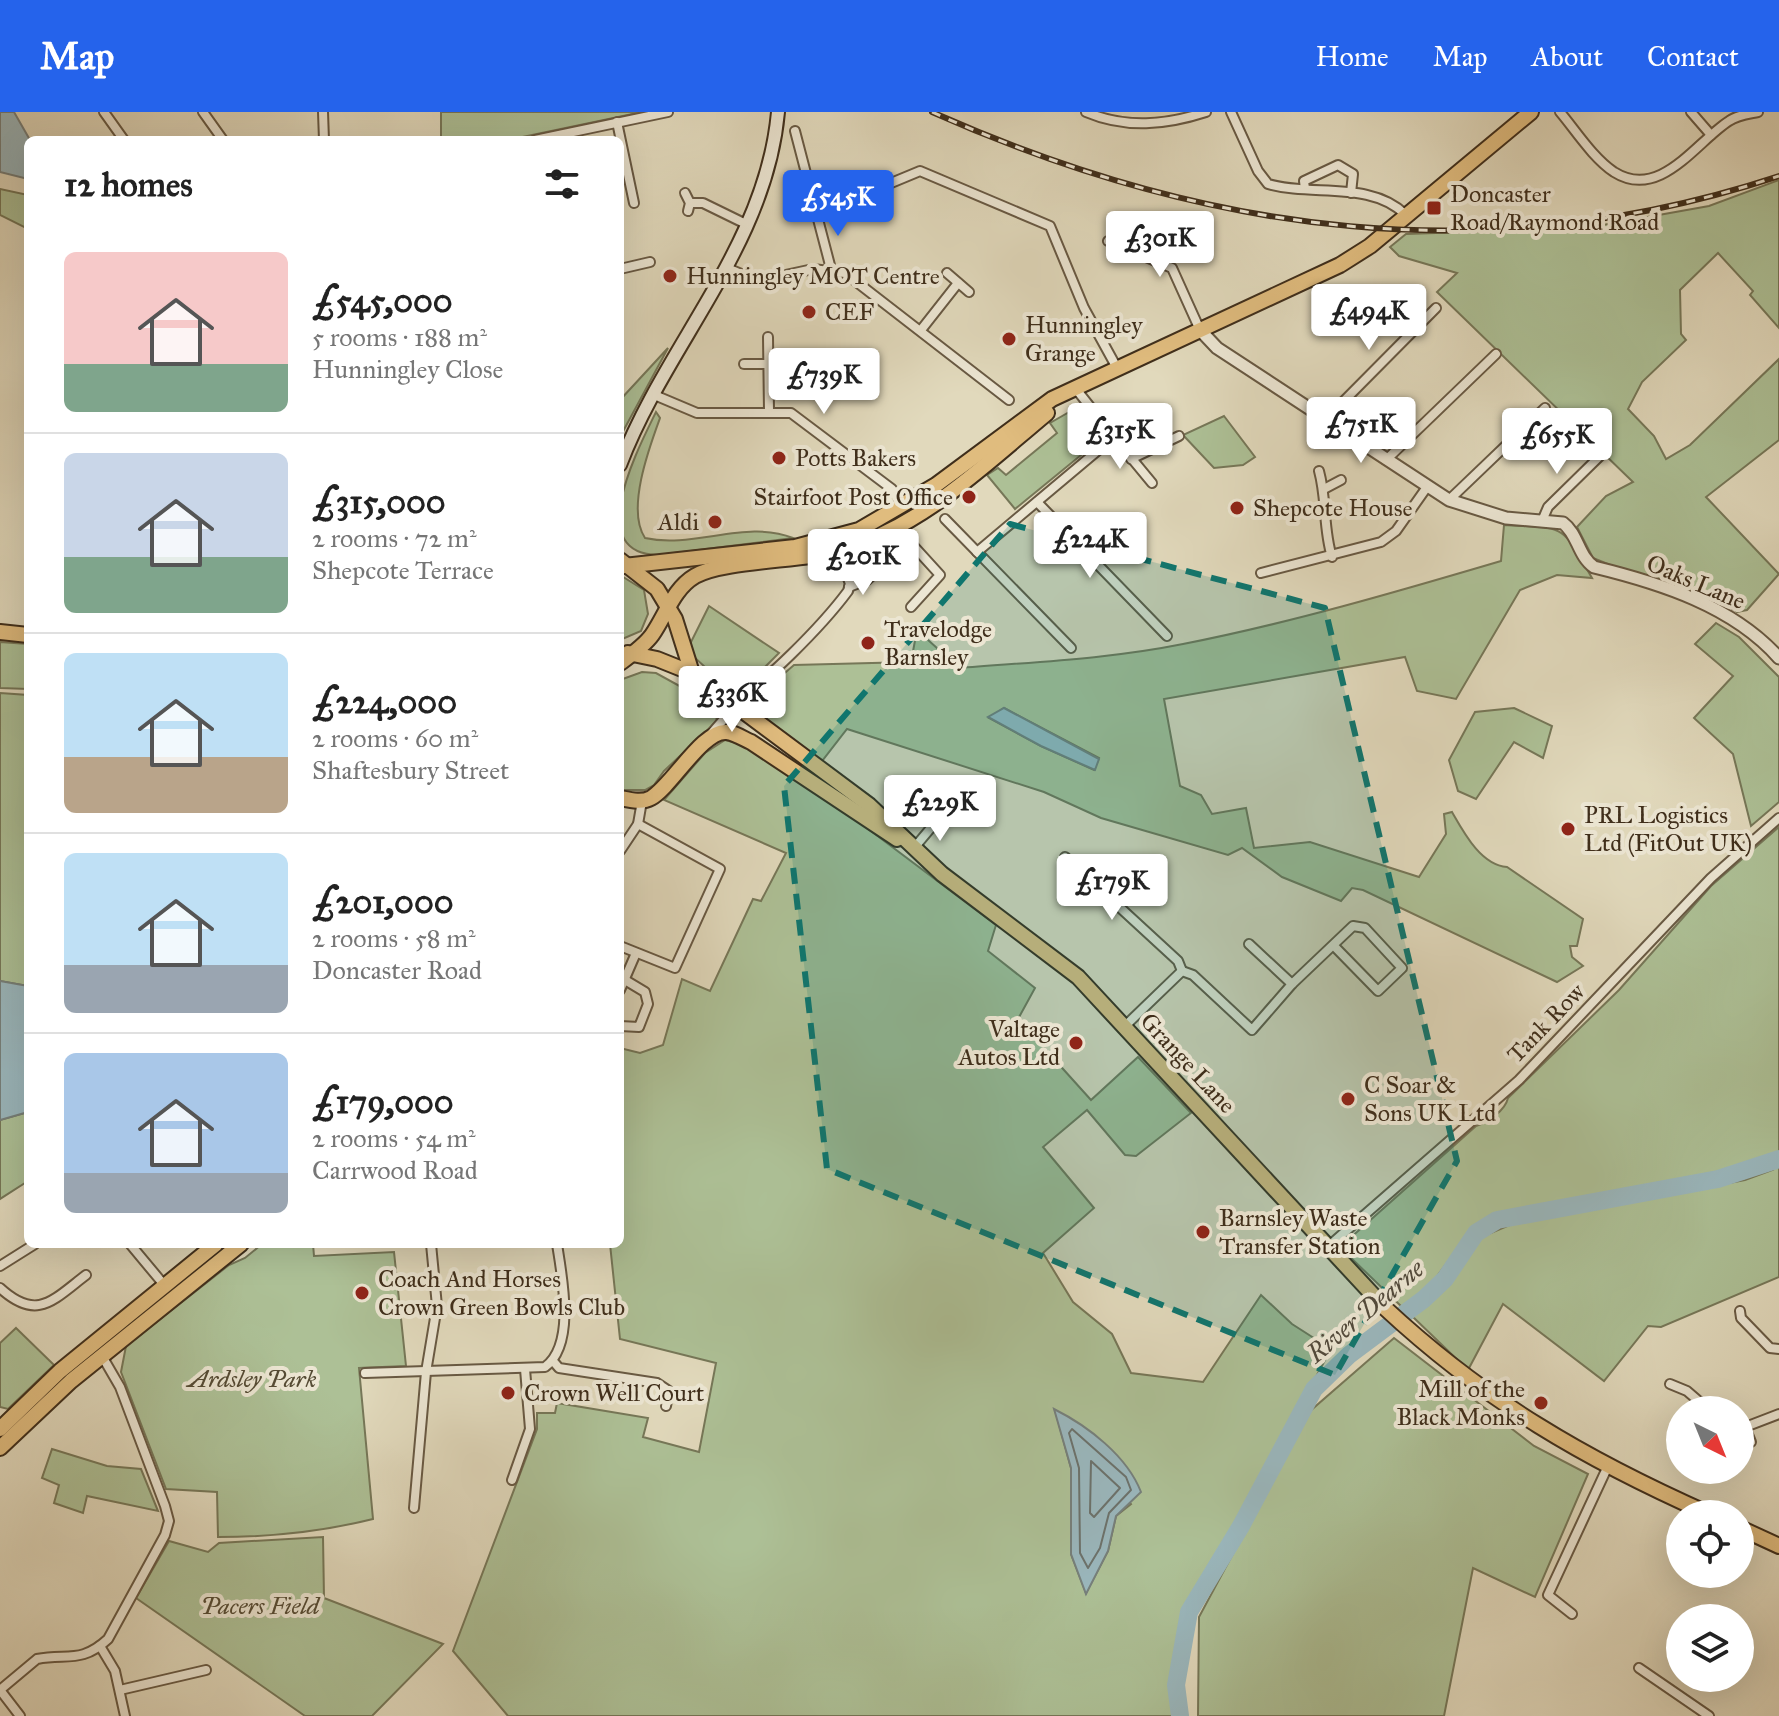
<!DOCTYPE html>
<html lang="en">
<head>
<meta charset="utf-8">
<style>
  body { margin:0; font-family:"IM FELL Great Primer",serif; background:#f2f2f2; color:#222; height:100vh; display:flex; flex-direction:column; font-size:30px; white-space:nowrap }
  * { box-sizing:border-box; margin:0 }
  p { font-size:26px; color:#767676 }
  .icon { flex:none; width:44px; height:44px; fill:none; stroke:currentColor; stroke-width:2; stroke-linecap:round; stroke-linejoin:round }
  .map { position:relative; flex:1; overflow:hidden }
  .drawer { position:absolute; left:24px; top:24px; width:600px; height:1112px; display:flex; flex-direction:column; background:#fff; border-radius:12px; box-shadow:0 8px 32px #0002 }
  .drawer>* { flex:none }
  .needle { width:52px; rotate:137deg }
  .tools { position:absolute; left:1666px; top:1284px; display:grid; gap:16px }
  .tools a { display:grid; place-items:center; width:88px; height:88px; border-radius:50%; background:#fff; box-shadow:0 8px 32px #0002; font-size:40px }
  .price { position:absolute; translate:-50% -68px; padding:0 18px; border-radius:8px; background:#fff; color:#222; font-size:26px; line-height:52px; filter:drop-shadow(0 2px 4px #0008) }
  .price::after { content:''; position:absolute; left:50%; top:48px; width:24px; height:18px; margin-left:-12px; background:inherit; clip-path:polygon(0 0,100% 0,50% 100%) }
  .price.selected { background:#2563eb; color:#fff }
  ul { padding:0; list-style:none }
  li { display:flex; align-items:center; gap:24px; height:200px; padding:0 40px }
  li+li { border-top:2px solid #e0e0e0 }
  li span { display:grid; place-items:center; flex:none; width:224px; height:160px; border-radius:12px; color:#555 }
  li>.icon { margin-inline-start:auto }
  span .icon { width:96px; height:96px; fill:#fffc; stroke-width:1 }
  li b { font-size:34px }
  h2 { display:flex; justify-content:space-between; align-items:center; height:96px; padding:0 40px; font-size:34px }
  header { display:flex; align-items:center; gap:48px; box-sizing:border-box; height:112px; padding:0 40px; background:#2563eb; color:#fff }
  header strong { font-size:38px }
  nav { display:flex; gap:44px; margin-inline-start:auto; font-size:28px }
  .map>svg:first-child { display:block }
  .green { fill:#adc096; stroke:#767758; stroke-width:2; fill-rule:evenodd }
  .water { fill:#9ab7bd; stroke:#76807c; stroke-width:2 }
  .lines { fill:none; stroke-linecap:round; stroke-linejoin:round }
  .shore { stroke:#6c726c; stroke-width:2 }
  .river { stroke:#9ab7bd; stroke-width:18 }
  .minor-casing { stroke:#685943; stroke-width:12 }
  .tertiary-casing { stroke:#685943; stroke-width:15 }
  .secondary-casing { stroke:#3f2e1b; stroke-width:16 }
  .primary-casing { stroke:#3f2e1b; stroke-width:18 }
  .trunk-casing { stroke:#3f2e1b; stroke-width:18 }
  .minor { stroke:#ece6d3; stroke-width:8 }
  .tertiary { stroke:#ece6d3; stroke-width:11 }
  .secondary { stroke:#ece6d3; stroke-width:12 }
  .primary { stroke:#e0bc7e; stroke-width:14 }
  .trunk { stroke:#e0bc7e; stroke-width:14 }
  .rail-casing { stroke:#3f2e1b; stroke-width:6 }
  .rail { stroke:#ece6d3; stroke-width:3; stroke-dasharray:9; stroke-linecap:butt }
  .marked { fill:#0f766e; fill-opacity:0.2; stroke:#0f766e; stroke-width:6; stroke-dasharray:16 10; stroke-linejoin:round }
  .poi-dot { fill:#8f2418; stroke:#ece6d3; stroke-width:3 }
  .labels { text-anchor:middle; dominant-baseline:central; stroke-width:8; stroke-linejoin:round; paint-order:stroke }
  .poi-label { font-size:24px; fill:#3f2e1b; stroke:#ece6d3; text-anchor:start }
  .street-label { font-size:24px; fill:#3f2e1b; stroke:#ece6d3 }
  .park-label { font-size:24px; font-style:italic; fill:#554b34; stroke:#ece6d3 }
  .water-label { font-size:26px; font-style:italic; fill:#51493b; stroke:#ece6d3 }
</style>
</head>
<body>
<header>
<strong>Map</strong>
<nav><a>Home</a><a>Map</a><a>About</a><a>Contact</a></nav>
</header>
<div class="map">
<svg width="1779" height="1604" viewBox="0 0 1779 1604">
  <rect width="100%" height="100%" fill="#e1d9bc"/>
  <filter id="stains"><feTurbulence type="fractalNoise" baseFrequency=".0025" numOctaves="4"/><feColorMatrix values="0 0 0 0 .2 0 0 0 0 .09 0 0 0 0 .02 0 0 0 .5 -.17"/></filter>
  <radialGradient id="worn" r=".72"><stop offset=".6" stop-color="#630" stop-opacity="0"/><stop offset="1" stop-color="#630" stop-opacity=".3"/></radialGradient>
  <g class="green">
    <path d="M 441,0 L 642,0 L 508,28 L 441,28 Z"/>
    <path d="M 1779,68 L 1779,216 L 1750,183 L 1753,179 L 1718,141 L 1680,178 L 1681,222 L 1686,228 L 1642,270 L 1628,297 L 1654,324 L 1666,347 L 1690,333 L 1779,247 L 1779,328 L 1706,385 L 1779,462 L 1747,498 L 1737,500 L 1705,480 L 1620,457 L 1593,446 L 1577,415 L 1606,384 L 1633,370 L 1437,180 L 1457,161 L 1399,144 L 1390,135 L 1406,122 L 1586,116 L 1709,94 Z"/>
    <path d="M 0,77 L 28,83 L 28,117 L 0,103 Z"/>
    <path d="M 668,236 L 620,325 L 620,288 Z"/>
    <path d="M 1078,295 L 1098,321 L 1097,330 L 1015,397 L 987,363 L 998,356 L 1006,363 L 1057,321 L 1050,311 Z"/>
    <path d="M 656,300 L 660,306 C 649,336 626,398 645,426 C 694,437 747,407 793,426 L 658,443 C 582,442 639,335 656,300 Z"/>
    <path d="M 1224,304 L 1255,345 L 1243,353 L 1214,356 L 1183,323 Z"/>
    <path d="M 1504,413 C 1567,417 1560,410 1592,466 L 1557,463 L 1520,478 L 1456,587 L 1417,579 L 1405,545 L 1164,587 L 1180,674 L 1201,683 L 1212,702 L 1246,696 L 1254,736 L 1310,730 L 1419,765 L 1446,722 L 1444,702 L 1452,700 C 1464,721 1481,753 1507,755 L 1583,807 L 1577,834 L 1570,834 L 1572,845 L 1583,854 L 1557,870 L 1363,778 L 1352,776 L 1341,789 L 1282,765 L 1242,736 L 1228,743 L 1101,706 L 1044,680 L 847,617 L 819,653 L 761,606 L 779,566 L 794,553 L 911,550 L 917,518 L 959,556 C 1033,550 1109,547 1183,532 C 1290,511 1396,480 1501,449 ZM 1004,596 L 1099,646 L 1094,658 L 1041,634 L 989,606 Z"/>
    <path d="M 620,463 L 644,478 L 648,502 L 641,519 L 620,528 Z"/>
    <path d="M 709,494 L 779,541 L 739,581 L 733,581 L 693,544 L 689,534 Z"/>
    <path d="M 1716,511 L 1739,525 L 1779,565 L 1779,690 L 1751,714 L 1733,642 L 1694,606 L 1733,564 L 1695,532 Z"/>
    <path d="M 0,530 L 28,532 L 28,577 L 0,576 Z"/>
    <path d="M 642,560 L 656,561 L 714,593 L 717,609 L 664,659 L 654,673 L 645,678 L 620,678 L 620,568 Z"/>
    <path d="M 0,581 L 28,583 L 28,874 L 0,869 Z"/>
    <path d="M 1514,596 L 1552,614 L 1543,646 L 1514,630 L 1476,687 L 1458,679 L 1449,648 L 1475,600 Z"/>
    <path d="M 725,628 L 744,633 L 835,692 L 996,813 L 988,839 L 1035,876 L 1018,907 L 1091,988 L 1138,945 L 1191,1001 L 1136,1044 L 1125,1043 L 1087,998 L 1043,1035 L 1094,1096 L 1043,1141 L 1073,1190 L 1112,1222 L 1131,1261 L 1203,1270 L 1261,1183 L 1292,1212 L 1331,1237 L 1189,1500 L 1171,1574 L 1175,1604 L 508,1604 L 453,1539 L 537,1317 L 537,1301 L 555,1301 L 557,1291 L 648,1306 L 643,1325 L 699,1340 L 716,1251 L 620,1227 L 610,1132 L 620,1132 L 620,936 L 640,941 L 663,933 L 682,867 L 710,879 L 753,787 L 761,789 L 786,741 L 664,688 L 705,641 ZM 1055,1298 L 1131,1392 L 1116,1404 L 1108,1439 L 1086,1481 L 1071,1442 L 1071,1356 Z"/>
    <path d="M 1779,715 L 1779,1165 L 1661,1215 L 1648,1214 L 1604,1269 L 1503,1192 L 1468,1258 L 1412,1204 L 1447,1174 L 1479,1126 L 1512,1112 L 1745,1068 L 1772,1058 L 1758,1050 L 1717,1062 L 1496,1105 L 1471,1119 L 1420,1187 L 1403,1196 L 1348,1143 L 1348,1128 L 1476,1014 C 1488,1010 1505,999 1508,986 L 1619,878 L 1711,774 Z"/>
    <path d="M 28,1000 L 28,1069 L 0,1087 L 0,1008 Z"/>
    <path d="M 262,1132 L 313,1132 L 314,1144 L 394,1140 L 406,1254 L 359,1256 L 373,1407 C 321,1420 271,1425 218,1425 L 217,1380 L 166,1377 L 121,1260 L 126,1234 L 229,1153 L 245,1146 Z"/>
    <path d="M 16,1216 L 54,1253 L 8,1297 L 0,1295 L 0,1231 Z"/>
    <path d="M 1394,1226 L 1534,1334 L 1588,1362 L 1535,1485 L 1473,1456 L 1444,1604 L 1198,1604 L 1199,1505 L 1309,1300 Z"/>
    <path d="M 52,1337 L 107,1354 L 141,1357 L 158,1399 L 87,1384 L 83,1401 L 54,1391 L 59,1373 L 42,1366 Z"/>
    <path d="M 323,1425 L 324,1486 L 443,1532 L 372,1604 L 305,1604 L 136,1486 L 169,1429 L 208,1440 L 219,1431 Z"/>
  </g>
  <g class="water">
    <path d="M 0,0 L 14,0 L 30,28 L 28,67 L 0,60 Z"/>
    <path d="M 1004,596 L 1099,647 L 1095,658 L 1041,634 L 988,605 Z"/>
    <path d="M 0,869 L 28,874 L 28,1000 L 0,1008 Z"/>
    <path d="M 1054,1297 C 1088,1314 1127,1344 1141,1380 L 1116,1404 L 1108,1439 L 1086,1482 L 1071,1442 L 1071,1356 Z"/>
  </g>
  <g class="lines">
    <g class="shore">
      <path d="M 1072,1317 L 1126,1365 L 1131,1378 L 1109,1401 L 1100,1436 L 1088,1456 L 1080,1441 L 1079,1356 L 1069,1321 Z"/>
      <path d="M 1091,1349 L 1120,1376 L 1094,1405 L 1090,1401 Z"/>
    </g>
    <path class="river" d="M 1180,1604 L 1176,1573 L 1189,1500 L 1241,1414 L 1314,1277 L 1349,1243 L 1424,1187 L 1445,1167 L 1476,1121 L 1497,1108 L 1718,1067 L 1779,1047"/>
    <g class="minor-casing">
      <g id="minor">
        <path d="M 104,0 L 124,28"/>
        <path d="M 203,0 L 223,28"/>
        <path d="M 323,0 L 324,28"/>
        <path d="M 1086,0 C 1126,17 1166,13 1206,0"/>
        <path d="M 1231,0 L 1258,59 L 1268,72 C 1312,85 1371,68 1406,103"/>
        <path d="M 1560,0 C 1576,19 1593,46 1614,60 C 1660,89 1696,30 1729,9 C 1737,3 1748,2 1758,0"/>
        <path d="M 1691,0 L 1711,23"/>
        <path d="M 617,10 L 634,91"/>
        <path d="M 795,19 L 831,157"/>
        <path d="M 535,28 L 668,0"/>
        <path d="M 1305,77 L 1304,69 L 1338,53 L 1353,62 L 1351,81"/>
        <path d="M 685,81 L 690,91 L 688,99"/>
        <path d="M 690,91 L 703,91 L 748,113"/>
        <path d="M 814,103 L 920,59 L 1050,114 L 1084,196 L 1117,256"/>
        <path d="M 1108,129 L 1172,156 L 1200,218"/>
        <path d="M 727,156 L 758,169 L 813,157 L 845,161 L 1009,288"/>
        <path d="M 620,157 L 650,150"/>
        <path d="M 947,161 L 969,180"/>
        <path d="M 921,218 L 958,171"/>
        <path d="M 768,225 L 769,299"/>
        <path d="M 744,252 L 768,252"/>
        <path d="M 652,282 L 697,301 L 791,301 L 892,377"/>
        <path d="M 1326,307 L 1436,196"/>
        <path d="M 1114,325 L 1152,371"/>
        <path d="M 1131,347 L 1179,324"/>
        <path d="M 1386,348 L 1496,242"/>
        <path d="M 1319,359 C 1327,388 1323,417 1332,445"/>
        <path d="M 1324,377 L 1341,368"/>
        <path d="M 1449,388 L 1545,296"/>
        <path d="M 1037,390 L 1167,524"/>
        <path d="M 945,407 L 1071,536"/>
        <path d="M 1542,409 L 1548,395 L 1603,341"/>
        <path d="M 977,440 L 1114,325 L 1076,277"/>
        <path d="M 1261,461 L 1381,430 L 1396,419 L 1427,375"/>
        <path d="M 849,475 L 867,468 L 909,429 L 940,463 L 911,495"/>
        <path d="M 711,622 L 725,606 L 726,590 C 757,584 828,506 848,479 L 850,472 L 838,439"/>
        <path d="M 914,736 L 940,705"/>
        <path d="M 620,739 L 638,712 L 642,689"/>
        <path d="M 1065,745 L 1178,849 L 1182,859"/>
        <path d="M 1249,832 L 1292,872"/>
        <path d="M 620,834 L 675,856 L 720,757 L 638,712"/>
        <path d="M 620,878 L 636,841"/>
        <path d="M 620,914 L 639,915 L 648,892 L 645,880 L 625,868"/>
        <path d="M 1125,914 L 1182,859 L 1193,863 L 1252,918 L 1292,872 L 1353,814 L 1365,816 L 1402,856 L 1378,879 L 1334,834"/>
        <path d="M 130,1132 L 165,1174"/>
        <path d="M 1330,1133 L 1519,968 L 1711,766 L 1779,706"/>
        <path d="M 0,1154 L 35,1132"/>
        <path d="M 0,1176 C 37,1210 53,1188 86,1163"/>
        <path d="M 1740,1199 L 1741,1206 L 1770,1236 L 1779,1237"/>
        <path d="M 553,1249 L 559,1256 L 657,1271 L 669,1279 L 666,1294"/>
        <path d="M 365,1261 L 545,1255 C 576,1232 562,1165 557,1132"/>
        <path d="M 1670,1272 L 1687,1279 L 1709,1298"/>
        <path d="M 1745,1315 L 1751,1330"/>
        <path d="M 1740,1317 L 1779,1302"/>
        <path d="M 512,1368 L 530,1317 L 525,1257"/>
        <path d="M 414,1396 L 426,1260 L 437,1194 L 431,1132"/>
        <path d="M 1572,1502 L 1548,1483 L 1608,1354"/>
        <path d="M 100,1534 L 115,1559 L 125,1604"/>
        <path d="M 1639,1556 L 1709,1604"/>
        <path d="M 0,1578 L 37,1547 C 67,1541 81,1552 108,1527 L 165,1423 L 169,1409 L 165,1394 L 120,1275 L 102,1244"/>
        <path d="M 0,1578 L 20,1604"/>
        <path d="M 120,1578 L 206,1558"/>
      </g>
    </g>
    <g class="tertiary-casing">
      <path id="tertiary" d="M 1200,218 L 1217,236 L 1449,388 L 1506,406 L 1563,411 C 1578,422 1578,444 1594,455 C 1660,471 1733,494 1779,546"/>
    </g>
    <g class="secondary-casing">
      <path id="secondary" d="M 620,353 C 666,232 766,134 778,0"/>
    </g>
    <g class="primary-casing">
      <path id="primary" d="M 0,520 L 28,523"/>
    </g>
    <g class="trunk-casing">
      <g id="trunk">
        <path d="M 620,448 L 657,477 L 675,507 L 692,561 L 869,693 L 942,762 L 1078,865 L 1385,1196 C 1485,1289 1585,1347 1709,1402"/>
        <path d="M 624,454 L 795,435 L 859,418 L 936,373 L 1052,287 L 1340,153 L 1370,134 L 1531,0"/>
        <path d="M 628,541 L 657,547 L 692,561"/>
        <path d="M 620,551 C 631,543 644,534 652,523 C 666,503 673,477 695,464 C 723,448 801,449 839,439 C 922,415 982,355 1047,301"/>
        <path d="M 620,686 C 630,688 642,691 651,686 C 672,674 703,617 727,620 C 735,621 744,627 751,630 L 897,727"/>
        <path d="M 0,1317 L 60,1259 L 216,1132"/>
        <path d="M 0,1336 L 71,1269 L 241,1132"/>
        <path d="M 1740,1416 L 1779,1434"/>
      </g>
    </g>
    <use href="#minor" class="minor"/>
    <use href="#tertiary" class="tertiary"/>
    <use href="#secondary" class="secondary"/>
    <use href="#primary" class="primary"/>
    <use href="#trunk" class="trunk"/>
    <g class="rail-casing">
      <path id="rail" d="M 932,0 C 1208,123 1488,160 1779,64"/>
    </g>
    <use href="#rail" class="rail"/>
  </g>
  <path class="marked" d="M 1010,412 L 1325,496 L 1457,1049 L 1335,1263 L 827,1057 L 784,674 Z"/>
  <g class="poi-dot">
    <rect x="1426" y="88" width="16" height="16" rx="4"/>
    <circle cx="670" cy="164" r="8"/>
    <circle cx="809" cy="200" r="8"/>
    <circle cx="1009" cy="227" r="8"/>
    <circle cx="779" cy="346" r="8"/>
    <circle cx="969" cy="385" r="8"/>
    <circle cx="1237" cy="396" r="8"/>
    <circle cx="715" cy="410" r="8"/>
    <circle cx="868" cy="531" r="8"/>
    <circle cx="1568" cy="717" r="8"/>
    <circle cx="1076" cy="931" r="8"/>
    <circle cx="1348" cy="987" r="8"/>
    <circle cx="1203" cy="1120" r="8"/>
    <circle cx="362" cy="1181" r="8"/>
    <circle cx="508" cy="1281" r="8"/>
    <circle cx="1541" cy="1291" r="8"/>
  </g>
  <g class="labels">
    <g class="poi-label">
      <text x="1450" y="82">Doncaster<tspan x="1450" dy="28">Road/Raymond Road</tspan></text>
      <text x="686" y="164">Hunningley MOT Centre</text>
      <text x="825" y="200">CEF</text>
      <text x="1025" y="213">Hunningley<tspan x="1025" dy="28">Grange</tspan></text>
      <text x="795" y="346">Potts Bakers</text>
      <text x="953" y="385" text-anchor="end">Stairfoot Post Office</text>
      <text x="1253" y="396">Shepcote House</text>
      <text x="699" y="410" text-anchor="end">Aldi</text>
      <text x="884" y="517">Travelodge<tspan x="884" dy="28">Barnsley</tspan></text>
      <text x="1584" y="703">PRL Logistics<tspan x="1584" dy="28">Ltd (FitOut UK)</tspan></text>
      <text x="1060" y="917" text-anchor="end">Valtage<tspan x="1060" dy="28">Autos Ltd</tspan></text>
      <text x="1364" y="973">C Soar &amp;<tspan x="1364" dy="28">Sons UK Ltd</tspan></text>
      <text x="1219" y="1106">Barnsley Waste<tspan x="1219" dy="28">Transfer Station</tspan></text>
      <text x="378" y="1167">Coach And Horses<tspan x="378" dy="28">Crown Green Bowls Club</tspan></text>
      <text x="1525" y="1277" text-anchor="end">Mill of the<tspan x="1525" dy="28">Black Monks</tspan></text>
      <text x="524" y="1281">Crown Well Court</text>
    </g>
    <g class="street-label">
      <text transform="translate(1696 470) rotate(23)">Oaks Lane</text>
      <text transform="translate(1546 911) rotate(-46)">Tank Row</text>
      <text transform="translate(1188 951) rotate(47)">Grange Lane</text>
    </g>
    <g class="park-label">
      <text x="252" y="1267">Ardsley Park</text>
      <text x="260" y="1494">Pacers Field</text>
    </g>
    <g class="water-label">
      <text transform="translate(1365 1199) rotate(-40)">River Dearne</text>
    </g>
  </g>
  <rect width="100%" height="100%" filter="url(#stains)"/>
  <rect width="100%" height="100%" fill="url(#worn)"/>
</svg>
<div class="tools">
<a><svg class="needle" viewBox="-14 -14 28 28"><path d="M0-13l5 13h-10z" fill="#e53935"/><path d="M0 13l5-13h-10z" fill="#767676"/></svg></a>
<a><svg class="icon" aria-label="locate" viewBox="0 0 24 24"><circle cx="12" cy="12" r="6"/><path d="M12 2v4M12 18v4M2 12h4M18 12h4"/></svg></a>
<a><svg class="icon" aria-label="layers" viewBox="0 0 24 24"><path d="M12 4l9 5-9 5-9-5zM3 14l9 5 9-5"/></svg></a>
</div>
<b class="price selected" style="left:838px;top:126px">£545K</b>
<b class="price" style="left:1160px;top:167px">£301K</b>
<b class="price" style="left:1369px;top:240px">£494K</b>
<b class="price" style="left:824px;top:304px">£739K</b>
<b class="price" style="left:1361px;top:353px">£751K</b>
<b class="price" style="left:1120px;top:359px">£315K</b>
<b class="price" style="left:1557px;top:364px">£655K</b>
<b class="price" style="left:1090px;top:468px">£224K</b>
<b class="price" style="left:863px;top:485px">£201K</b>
<b class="price" style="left:732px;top:622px">£336K</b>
<b class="price" style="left:940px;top:731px">£229K</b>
<b class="price" style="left:1112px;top:810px">£179K</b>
<section class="drawer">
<h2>12 homes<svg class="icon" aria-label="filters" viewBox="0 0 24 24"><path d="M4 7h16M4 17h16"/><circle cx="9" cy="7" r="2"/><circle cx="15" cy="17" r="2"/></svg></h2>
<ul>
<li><span style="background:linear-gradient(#f6c9c9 70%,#7fa58c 0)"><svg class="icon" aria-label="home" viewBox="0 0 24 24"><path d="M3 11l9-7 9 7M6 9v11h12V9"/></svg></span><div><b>£545,000</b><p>5 rooms · 188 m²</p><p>Hunningley Close</p></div></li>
<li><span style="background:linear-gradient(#c9d6e8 65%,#7fa58c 0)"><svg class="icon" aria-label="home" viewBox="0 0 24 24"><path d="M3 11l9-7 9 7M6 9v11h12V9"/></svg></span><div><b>£315,000</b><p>2 rooms · 72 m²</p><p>Shepcote Terrace</p></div></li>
<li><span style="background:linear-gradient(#bfe0f5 65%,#b9a48a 0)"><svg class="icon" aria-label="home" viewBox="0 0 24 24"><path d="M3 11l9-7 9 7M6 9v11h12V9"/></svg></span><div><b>£224,000</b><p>2 rooms · 60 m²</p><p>Shaftesbury Street</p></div></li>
<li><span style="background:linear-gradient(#bfe0f5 70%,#9aa5b1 0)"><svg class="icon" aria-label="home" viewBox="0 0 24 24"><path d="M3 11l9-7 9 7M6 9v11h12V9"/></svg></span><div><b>£201,000</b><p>2 rooms · 58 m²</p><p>Doncaster Road</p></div></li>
<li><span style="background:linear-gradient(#a9c7e8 75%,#9aa5b1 0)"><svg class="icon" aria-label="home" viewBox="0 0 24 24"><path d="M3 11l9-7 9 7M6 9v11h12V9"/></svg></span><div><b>£179,000</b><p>2 rooms · 54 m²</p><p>Carrwood Road</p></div></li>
</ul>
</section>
</div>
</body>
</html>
